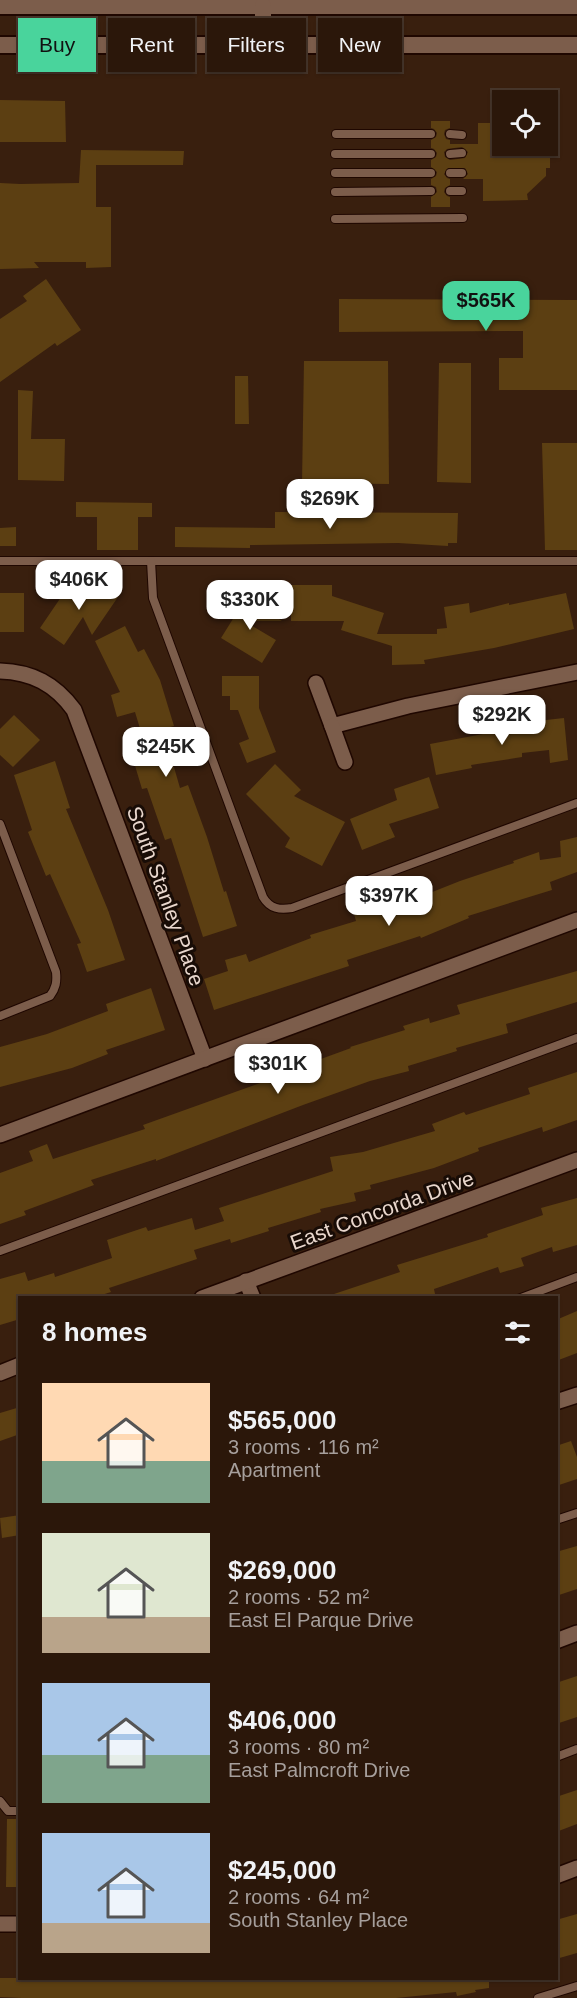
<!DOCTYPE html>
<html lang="en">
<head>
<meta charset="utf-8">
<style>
  body { margin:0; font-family:Arial,sans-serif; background:#372418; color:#f1f3f6; height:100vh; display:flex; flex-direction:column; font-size:22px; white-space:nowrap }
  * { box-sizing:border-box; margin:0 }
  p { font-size:20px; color:#a69f9c }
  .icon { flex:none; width:33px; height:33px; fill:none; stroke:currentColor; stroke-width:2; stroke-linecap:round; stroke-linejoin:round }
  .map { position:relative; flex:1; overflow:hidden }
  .side { position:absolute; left:18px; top:1296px; width:540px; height:684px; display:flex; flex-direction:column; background:#2b170a; border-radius:0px; box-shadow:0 2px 4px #0004,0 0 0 2px #47362b }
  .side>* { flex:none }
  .hud { position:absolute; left:18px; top:18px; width:542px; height:54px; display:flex; gap:12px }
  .fabs { position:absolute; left:492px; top:90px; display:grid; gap:12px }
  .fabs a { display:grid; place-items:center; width:66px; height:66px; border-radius:0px; background:#2b170a; box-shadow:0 2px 4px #0004,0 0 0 2px #47362b; font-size:30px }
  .price { position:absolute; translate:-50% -51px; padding:0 14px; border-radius:12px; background:#fff; color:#222; font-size:20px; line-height:39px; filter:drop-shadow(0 2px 3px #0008) }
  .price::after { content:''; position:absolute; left:50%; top:36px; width:18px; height:14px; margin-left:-9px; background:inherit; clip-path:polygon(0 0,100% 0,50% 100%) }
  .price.on { background:#49d49c; color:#111 }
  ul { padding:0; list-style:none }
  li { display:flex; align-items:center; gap:18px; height:150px; padding:0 24px }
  li span { display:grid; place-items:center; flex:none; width:168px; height:120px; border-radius:0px; color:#555 }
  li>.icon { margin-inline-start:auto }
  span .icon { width:72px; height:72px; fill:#fffc; stroke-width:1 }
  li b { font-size:26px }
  h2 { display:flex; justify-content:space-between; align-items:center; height:72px; padding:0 24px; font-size:26px }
  .tag { padding:0 21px; border-radius:0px; background:#2b170a; box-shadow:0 2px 4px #0004,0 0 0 2px #47362b; font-size:21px; line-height:54px }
  .tag.on { background:#49d49c; color:#111 }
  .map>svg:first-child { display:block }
  .building { fill:#5c3f12; fill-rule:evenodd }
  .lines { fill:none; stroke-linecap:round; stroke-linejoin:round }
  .service-casing { stroke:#1f0700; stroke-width:10 }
  .minor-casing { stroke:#1f0700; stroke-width:18 }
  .secondary-casing { stroke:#1f0700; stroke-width:20 }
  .service { stroke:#7c5d4b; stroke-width:8 }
  .minor { stroke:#7c5d4b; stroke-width:15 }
  .secondary { stroke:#7c5d4b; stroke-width:16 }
  .labels { text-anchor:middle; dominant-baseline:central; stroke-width:6; stroke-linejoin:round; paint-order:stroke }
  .street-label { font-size:21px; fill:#e9d7cd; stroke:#180c06 }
</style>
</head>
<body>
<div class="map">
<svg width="577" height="1998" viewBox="0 0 577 1998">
  <rect width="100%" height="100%" fill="#391f0e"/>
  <g class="building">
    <path d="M 0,100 L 65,101 L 66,142 L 0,142 Z"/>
    <path d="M 431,121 L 450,121 L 450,128 L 445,130 L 444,134 L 446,139 L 450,140 L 450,144 L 478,144 L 478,123 L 502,123 L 502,146 L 550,146 L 550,168 L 546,168 L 546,176 L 527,194 L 528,200 L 483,201 L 483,179 L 463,179 L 468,174 L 465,168 L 448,168 L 444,174 L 447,178 L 450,179 L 450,185 L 445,188 L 444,192 L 447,196 L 450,197 L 450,207 L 431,207 L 431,197 L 437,192 L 436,187 L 431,185 L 431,179 L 436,176 L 437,172 L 431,167 L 431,160 L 436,157 L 437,153 L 434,149 L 431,148 L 431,140 L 436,137 L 437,133 L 434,129 L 431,128 ZM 462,147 L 468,152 L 465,158 L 450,160 L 445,157 L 444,152 L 447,149 Z"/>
    <path d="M 81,150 L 184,151 L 183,165 L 96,165 L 96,207 L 111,207 L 111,267 L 86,268 L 86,262 L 34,262 L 39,268 L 0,269 L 0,183 L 20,184 L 79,183 Z"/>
    <path d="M 46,279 L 81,330 L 57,346 L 55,343 L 0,382 L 0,319 L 27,301 L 23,296 Z"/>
    <path d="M 339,299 L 577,300 L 577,390 L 499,390 L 499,358 L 523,358 L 523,331 L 339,332 Z"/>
    <path d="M 304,361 L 388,361 L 389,484 L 302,483 Z"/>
    <path d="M 439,363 L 471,363 L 471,483 L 437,482 Z"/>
    <path d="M 235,376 L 248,376 L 249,424 L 235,424 Z"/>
    <path d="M 18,390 L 33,391 L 31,439 L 65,439 L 64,481 L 18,480 Z"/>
    <path d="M 542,443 L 577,443 L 577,550 L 545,550 Z"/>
    <path d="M 76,502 L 152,503 L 152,517 L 138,517 L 138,550 L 97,550 L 97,517 L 76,517 Z"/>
    <path d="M 275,512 L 458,513 L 457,543 L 448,543 L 448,546 L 398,543 L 250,545 L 250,548 L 175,547 L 175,527 L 275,528 Z"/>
    <path d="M 16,527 L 16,546 L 0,546 L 0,528 Z"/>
    <path d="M 72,581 L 94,596 L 104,583 L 120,594 L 92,635 L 83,617 L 64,645 L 40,628 Z"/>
    <path d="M 291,585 L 332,585 L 332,596 L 384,613 L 377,634 L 437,634 L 437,629 L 447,628 L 444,607 L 469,603 L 470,613 L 509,603 L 509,605 L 566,593 L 574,629 L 494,648 L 424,660 L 425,664 L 392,665 L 392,646 L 341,630 L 344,621 L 291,621 Z"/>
    <rect x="0" y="593" width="24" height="39"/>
    <path d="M 246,598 L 282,621 L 244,621 L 276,640 L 262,663 L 221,638 Z"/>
    <path d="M 125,626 L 138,652 L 144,649 L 160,680 L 174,726 L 163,729 L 180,788 L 188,785 L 207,837 L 224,892 L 226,891 L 237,926 L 203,937 L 171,838 L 165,840 L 147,788 L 142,789 L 130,749 L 145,745 L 135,712 L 117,717 L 111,695 L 120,692 L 95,641 Z"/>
    <path d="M 222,676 L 259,676 L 259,708 L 276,752 L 247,763 L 239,743 L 249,739 L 238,710 L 230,710 L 230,696 L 222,696 Z"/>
    <path d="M 14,715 L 40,740 L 13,767 L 0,755 L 0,729 Z"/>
    <path d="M 564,718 L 568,760 L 550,763 L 549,750 L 522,753 L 522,757 L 471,765 L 472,768 L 436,775 L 430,744 L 483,734 L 483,732 L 528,724 L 528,722 Z"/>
    <path d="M 55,761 L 70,808 L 66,809 L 108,910 L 125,960 L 87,972 L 77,944 L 81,943 L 50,874 L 46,876 L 28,832 L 32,830 L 14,775 Z"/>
    <path d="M 275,764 L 301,790 L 294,796 L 345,822 L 322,866 L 285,847 L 290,838 L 246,794 Z"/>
    <path d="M 429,777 L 439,808 L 389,824 L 395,837 L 362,850 L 350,819 L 397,800 L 394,789 Z"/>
    <path d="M 577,837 L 577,872 L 550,882 L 552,890 L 468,916 L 469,918 L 421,938 L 420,936 L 347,960 L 349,966 L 214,1010 L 204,979 L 228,971 L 225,960 L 246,954 L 249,962 L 311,938 L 310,935 L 356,921 L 354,914 L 385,904 L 387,910 L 460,881 L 514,863 L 513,861 L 539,852 L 540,860 L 561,857 L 560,841 Z"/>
    <path d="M 577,971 L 577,1002 L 506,1024 L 508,1033 L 456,1048 L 457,1051 L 408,1066 L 409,1071 L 370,1081 L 303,1105 L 156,1161 L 156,1159 L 91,1180 L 94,1185 L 24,1211 L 26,1215 L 0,1224 L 0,1173 L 33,1161 L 29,1151 L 47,1144 L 53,1159 L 145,1129 L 143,1125 L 299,1069 L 299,1067 L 351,1048 L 350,1047 L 405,1030 L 403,1026 L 429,1018 L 430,1023 L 460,1014 L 457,1005 Z"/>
    <path d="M 151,988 L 165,1030 L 106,1050 L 108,1054 L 72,1068 L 0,1087 L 0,1047 L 47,1034 L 108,1011 L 106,1004 Z"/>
    <path d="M 577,1072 L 577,1120 L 543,1132 L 542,1127 L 478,1148 L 479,1151 L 434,1168 L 370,1185 L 371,1189 L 354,1193 L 356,1201 L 320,1209 L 321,1212 L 268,1228 L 269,1231 L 231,1243 L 230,1239 L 194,1250 L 197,1259 L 109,1288 L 111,1292 L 92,1298 L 20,1298 L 20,1319 L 0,1325 L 0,1279 L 25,1272 L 28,1281 L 54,1273 L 55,1277 L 112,1258 L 107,1240 L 146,1227 L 148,1231 L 192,1218 L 195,1230 L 224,1221 L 219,1208 L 333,1171 L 330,1157 L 363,1152 L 435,1131 L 432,1124 L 464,1112 L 466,1115 L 530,1094 L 528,1088 Z"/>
    <path d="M 577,1198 L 577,1245 L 553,1252 L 552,1247 L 521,1258 L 524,1266 L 500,1273 L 498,1267 L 434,1289 L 435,1294 L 424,1298 L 332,1298 L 331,1295 L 400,1272 L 397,1265 L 488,1237 L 487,1234 L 543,1215 L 541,1208 Z"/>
    <path d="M 577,1311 L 577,1353 L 556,1361 L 556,1320 Z"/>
    <path d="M 20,1407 L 20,1434 L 0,1441 L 0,1413 Z"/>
    <path d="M 571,1441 L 577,1457 L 577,1479 L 556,1486 L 556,1446 Z"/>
    <path d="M 20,1515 L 20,1535 L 2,1538 L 0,1518 Z"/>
    <path d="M 577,1546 L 577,1589 L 556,1596 L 556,1552 Z"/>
    <path d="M 577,1676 L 577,1717 L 556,1724 L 556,1683 Z"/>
    <path d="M 577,1790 L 577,1824 L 556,1832 L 556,1797 Z"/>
    <path d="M 7,1819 L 20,1819 L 20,1887 L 6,1887 Z"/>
    <path d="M 577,1914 L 577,1953 L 556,1959 L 556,1920 Z"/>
    <path d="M 0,1978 L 489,1978 L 489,1988 L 475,1990 L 476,1992 L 457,1996 L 456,1992 L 396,1998 L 22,1998 L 0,1997 Z"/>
  </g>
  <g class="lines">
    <g class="service-casing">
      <g id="service">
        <path d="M 336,134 L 431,134"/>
        <path d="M 450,134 L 462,135"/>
        <path d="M 335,154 L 431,154"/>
        <path d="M 450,154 L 462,153"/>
        <path d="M 335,173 L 431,173"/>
        <path d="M 450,173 L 462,173"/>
        <path d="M 450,191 L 462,191"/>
        <path d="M 335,192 L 431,191"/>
        <path d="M 335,219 L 463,218"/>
        <path d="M 0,561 L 577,561"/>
        <path d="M 151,561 L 153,598 L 263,897 C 270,909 280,910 292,908 L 577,803"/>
        <path d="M 0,824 L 56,972 C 57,982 56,988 50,996 L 0,1016"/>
        <path d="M 0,1251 L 577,1038"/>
        <path d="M 521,1298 L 577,1277"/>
        <path d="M 556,1520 L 577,1513"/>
        <path d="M 556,1757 L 577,1749"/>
        <path d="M 0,1801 L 8,1811 L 20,1811"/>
        <path d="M 538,1998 L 577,1986"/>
      </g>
    </g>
    <g class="minor-casing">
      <g id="minor">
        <path d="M 0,671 C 32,672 55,684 74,710 L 205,1059"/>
        <path d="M 316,683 L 332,726 L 408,706 L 577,672"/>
        <path d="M 332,726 L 345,762"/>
        <path d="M 0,1135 L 577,920"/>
        <path d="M 246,1281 L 253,1298"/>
        <path d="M 202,1298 L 577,1160"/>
        <path d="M 0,1373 L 20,1365"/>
        <path d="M 556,1402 L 577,1395"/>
        <path d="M 556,1641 L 577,1633"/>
        <path d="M 556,1876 L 577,1868"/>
        <path d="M 0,1924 L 20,1924"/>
      </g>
    </g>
    <g class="secondary-casing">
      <g id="secondary">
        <path d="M 0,6 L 577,6"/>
        <path d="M 263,6 L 263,45"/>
        <path d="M 0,45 L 577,45"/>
      </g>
    </g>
    <use href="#service" class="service"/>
    <use href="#minor" class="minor"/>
    <use href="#secondary" class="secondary"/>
  </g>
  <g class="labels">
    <g class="street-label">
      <text transform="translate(166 896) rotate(70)">South Stanley Place</text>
      <text transform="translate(382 1210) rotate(-20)">East Concorda Drive</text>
    </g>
  </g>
</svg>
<div class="fabs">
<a><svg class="icon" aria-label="locate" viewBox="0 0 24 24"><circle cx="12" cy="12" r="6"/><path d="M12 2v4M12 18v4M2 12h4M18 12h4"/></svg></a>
</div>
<b class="price on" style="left:486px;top:332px">$565K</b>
<b class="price" style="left:330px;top:530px">$269K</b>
<b class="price" style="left:79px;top:611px">$406K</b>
<b class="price" style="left:250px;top:631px">$330K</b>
<b class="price" style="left:502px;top:746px">$292K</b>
<b class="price" style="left:166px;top:778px">$245K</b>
<b class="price" style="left:389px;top:927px">$397K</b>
<b class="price" style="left:278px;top:1095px">$301K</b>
<div class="hud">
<a class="tag on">Buy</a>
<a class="tag">Rent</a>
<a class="tag">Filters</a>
<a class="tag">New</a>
</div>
<section class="side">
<h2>8 homes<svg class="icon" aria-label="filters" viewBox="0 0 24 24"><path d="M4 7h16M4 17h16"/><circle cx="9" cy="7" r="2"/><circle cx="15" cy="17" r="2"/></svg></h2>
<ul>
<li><span style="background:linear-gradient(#ffd9b3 65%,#7fa58c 0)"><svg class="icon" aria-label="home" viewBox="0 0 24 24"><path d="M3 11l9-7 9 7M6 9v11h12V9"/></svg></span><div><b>$565,000</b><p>3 rooms · 116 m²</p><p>Apartment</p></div></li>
<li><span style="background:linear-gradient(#dfe7d0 70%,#b9a48a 0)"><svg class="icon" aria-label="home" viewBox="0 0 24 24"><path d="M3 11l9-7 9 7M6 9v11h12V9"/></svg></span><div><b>$269,000</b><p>2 rooms · 52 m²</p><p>East El Parque Drive</p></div></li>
<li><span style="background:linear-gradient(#a9c7e8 60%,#7fa58c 0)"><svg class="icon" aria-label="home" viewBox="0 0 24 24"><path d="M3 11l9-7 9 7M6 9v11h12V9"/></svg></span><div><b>$406,000</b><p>3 rooms · 80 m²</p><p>East Palmcroft Drive</p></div></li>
<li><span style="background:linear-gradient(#a9c7e8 75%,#b9a48a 0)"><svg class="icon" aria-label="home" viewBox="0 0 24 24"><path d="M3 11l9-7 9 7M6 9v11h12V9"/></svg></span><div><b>$245,000</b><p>2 rooms · 64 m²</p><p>South Stanley Place</p></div></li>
</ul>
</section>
</div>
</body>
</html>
